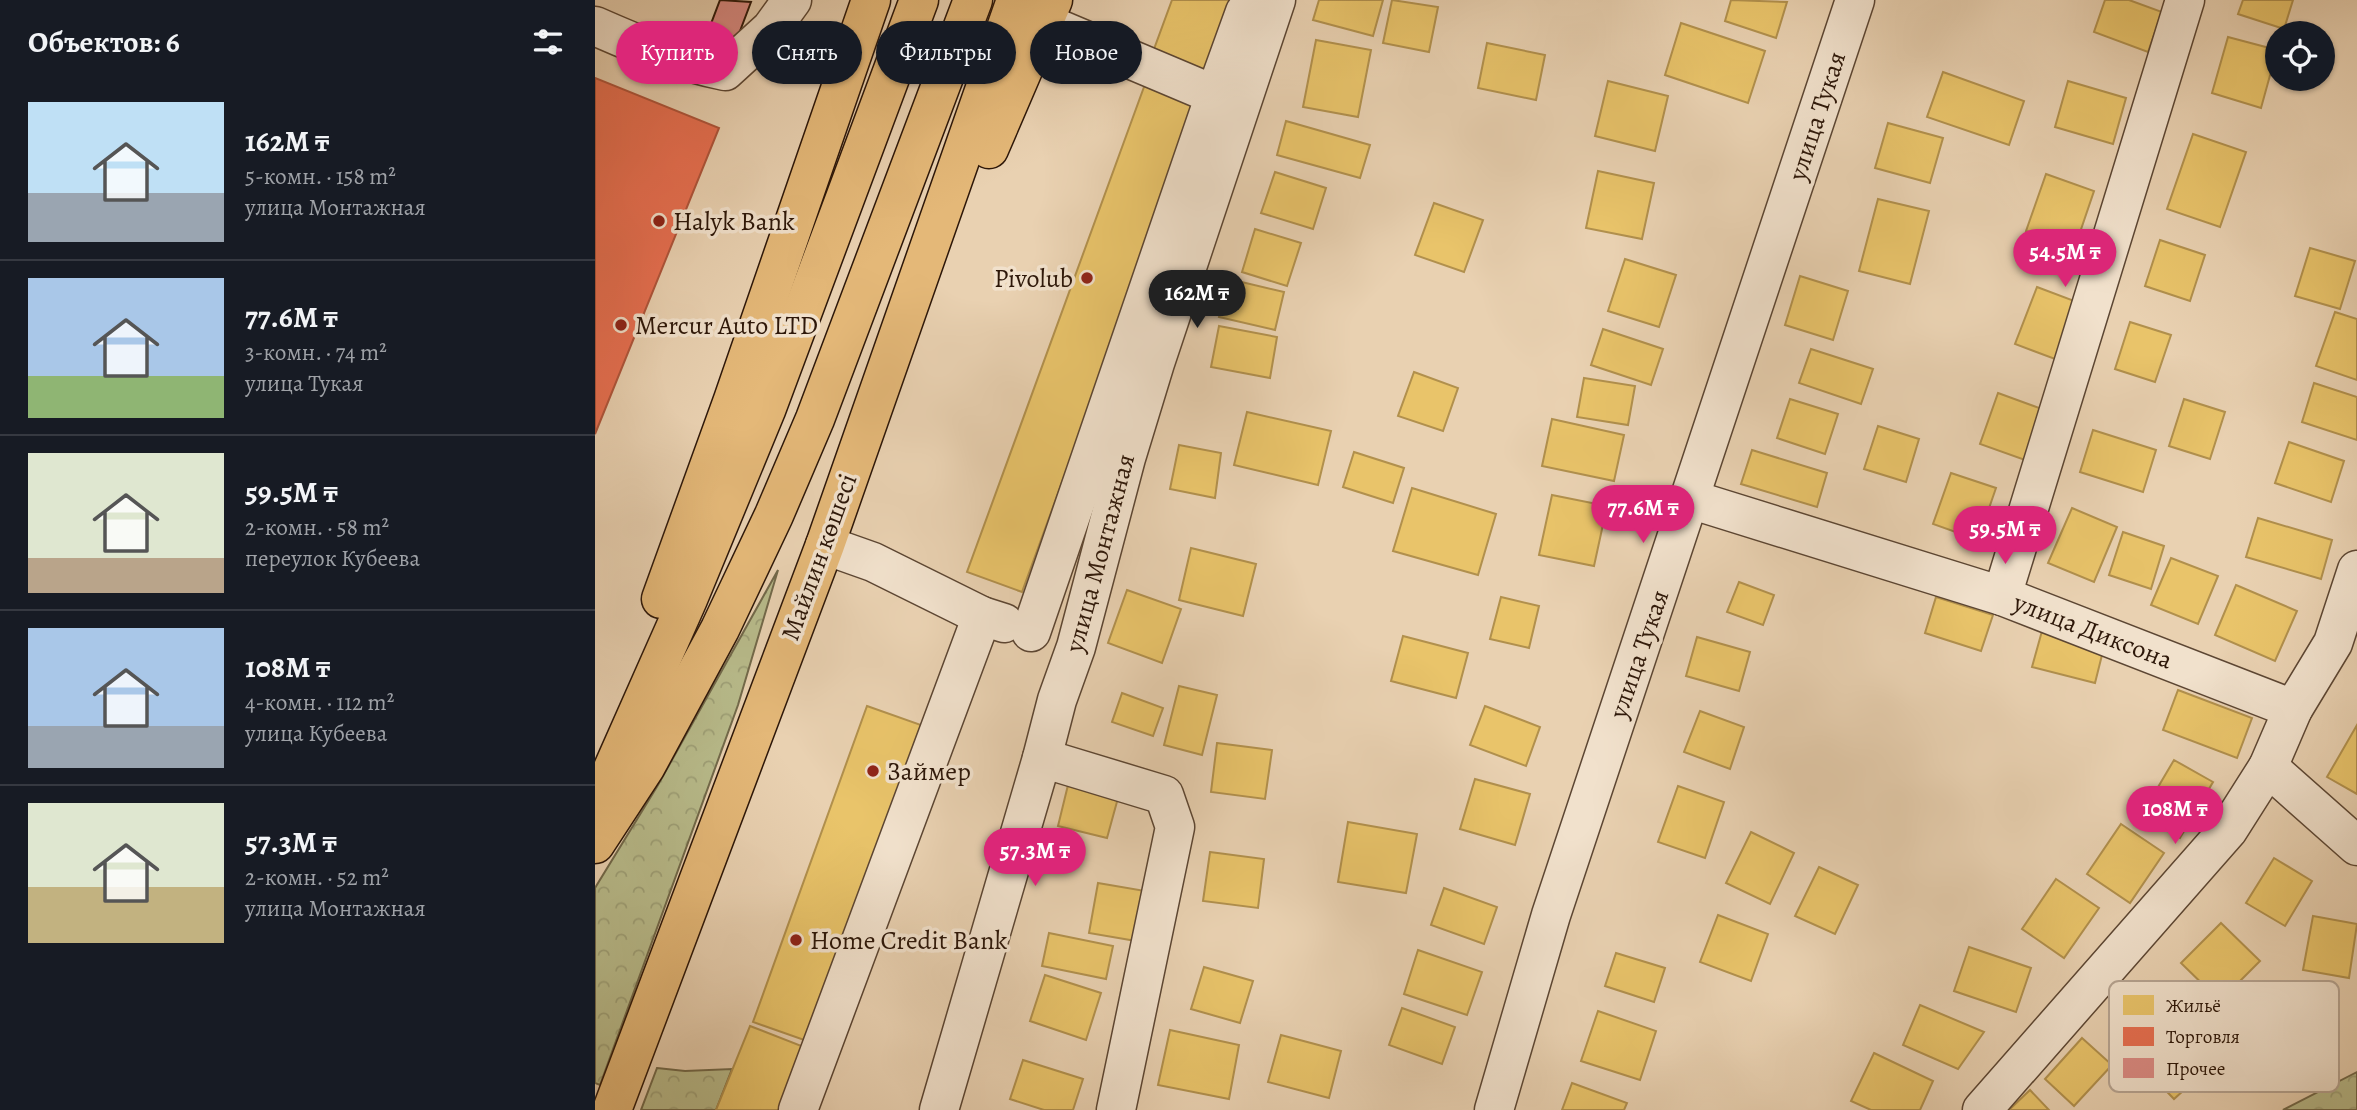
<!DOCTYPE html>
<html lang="ru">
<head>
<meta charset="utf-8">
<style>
  body { margin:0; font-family:Alegreya,serif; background:#20242c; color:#f1f3f6; height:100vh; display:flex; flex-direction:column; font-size:26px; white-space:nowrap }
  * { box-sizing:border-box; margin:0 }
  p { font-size:23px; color:#9ea1a6 }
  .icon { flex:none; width:38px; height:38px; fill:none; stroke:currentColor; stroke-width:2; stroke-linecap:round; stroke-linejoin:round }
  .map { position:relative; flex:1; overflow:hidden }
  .details { display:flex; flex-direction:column; background:#171b24; width:595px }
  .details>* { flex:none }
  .hud { position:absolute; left:21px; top:21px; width:665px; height:63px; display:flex; gap:14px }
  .tools { position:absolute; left:1670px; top:21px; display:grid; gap:14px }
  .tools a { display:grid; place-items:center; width:70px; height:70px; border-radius:50%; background:#171b24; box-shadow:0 2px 5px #0004; font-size:35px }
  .price { position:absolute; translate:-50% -60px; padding:0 16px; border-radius:24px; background:#db2777; color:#fff; font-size:23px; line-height:46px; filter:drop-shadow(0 2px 4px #0008) }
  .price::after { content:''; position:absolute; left:50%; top:42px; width:21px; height:16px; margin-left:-10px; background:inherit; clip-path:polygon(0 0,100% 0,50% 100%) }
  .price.on { background:#222; color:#fff }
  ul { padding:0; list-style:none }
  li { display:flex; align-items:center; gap:21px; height:175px; padding:0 28px }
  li+li { border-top:2px solid #363941 }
  li span { display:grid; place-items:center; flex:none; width:196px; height:140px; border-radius:0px; color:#555 }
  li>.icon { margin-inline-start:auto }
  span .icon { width:84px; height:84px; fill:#fffc; stroke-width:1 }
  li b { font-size:30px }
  h2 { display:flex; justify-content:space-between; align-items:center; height:84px; padding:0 28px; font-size:30px }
  .chip { padding:0 24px; border-radius:32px; background:#171b24; box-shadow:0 2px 5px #0004; font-size:24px; line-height:63px }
  .chip.on { background:#db2777; color:#fff }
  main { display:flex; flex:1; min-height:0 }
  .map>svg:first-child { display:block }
  .forest { fill:url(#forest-crowns); stroke:#72694a; stroke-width:2 }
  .homes { fill:#e9c46a; stroke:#b1904d; stroke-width:2 }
  .shops { fill:#e76f51; stroke:#af553b; stroke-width:2 }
  .building { fill:#db8b84; stroke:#2d1709; stroke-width:2 }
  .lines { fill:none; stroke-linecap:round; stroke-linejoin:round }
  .minor-casing { stroke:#5c4633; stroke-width:41 }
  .major-casing { stroke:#2d1709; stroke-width:41 }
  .minor { stroke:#f1e1cc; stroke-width:38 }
  .major { stroke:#e4b878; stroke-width:38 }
  .poi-dot { fill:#8f2418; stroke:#f1e1cc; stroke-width:2.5 }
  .labels { text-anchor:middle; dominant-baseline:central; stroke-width:7; stroke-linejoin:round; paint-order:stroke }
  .street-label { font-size:26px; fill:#2d1709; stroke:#f1e1cc }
  .poi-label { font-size:26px; fill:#2d1709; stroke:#f1e1cc; text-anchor:start }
  .key { fill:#f1e1cc; stroke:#b6a492; stroke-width:2 }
  .key-label { font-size:19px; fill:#2d1709 }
</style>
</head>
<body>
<main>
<section class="details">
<h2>Объектов: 6<svg class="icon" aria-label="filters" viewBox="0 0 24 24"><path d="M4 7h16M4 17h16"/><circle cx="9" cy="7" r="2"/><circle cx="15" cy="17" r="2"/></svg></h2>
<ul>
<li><span style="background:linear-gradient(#bfe0f5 65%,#9aa5b1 0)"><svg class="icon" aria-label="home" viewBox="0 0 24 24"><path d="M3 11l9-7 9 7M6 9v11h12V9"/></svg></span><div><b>162M ₸</b><p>5-комн. · 158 m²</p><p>улица Монтажная</p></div></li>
<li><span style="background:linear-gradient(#a9c7e8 70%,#8fb573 0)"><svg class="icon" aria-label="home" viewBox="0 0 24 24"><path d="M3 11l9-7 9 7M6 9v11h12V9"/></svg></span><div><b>77.6M ₸</b><p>3-комн. · 74 m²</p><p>улица Тукая</p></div></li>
<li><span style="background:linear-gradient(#dfe7d0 75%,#b9a48a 0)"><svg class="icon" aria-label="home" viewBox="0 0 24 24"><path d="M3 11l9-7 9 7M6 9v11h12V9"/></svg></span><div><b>59.5M ₸</b><p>2-комн. · 58 m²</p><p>переулок Кубеева</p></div></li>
<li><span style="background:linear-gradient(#a9c7e8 70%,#9aa5b1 0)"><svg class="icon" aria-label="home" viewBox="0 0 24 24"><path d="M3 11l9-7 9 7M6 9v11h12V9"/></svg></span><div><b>108M ₸</b><p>4-комн. · 112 m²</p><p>улица Кубеева</p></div></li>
<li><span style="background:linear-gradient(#dfe7d0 60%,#c2b280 0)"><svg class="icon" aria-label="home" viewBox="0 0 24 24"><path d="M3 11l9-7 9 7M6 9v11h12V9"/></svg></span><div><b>57.3M ₸</b><p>2-комн. · 52 m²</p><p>улица Монтажная</p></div></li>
</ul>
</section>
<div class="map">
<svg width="1762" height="1110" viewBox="0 0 1762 1110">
  <defs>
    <pattern id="forest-crowns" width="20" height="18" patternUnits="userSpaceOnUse" patternTransform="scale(1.75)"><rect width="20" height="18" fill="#b8bb8b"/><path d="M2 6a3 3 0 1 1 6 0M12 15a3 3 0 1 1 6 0" fill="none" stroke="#9ea077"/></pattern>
  </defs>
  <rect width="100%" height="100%" fill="#e9d1b1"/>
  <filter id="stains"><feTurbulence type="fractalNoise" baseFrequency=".00286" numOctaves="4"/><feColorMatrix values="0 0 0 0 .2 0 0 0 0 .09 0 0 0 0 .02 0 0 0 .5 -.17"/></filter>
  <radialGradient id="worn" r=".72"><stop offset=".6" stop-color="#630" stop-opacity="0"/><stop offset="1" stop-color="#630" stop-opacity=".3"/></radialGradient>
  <g class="forest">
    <path d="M 183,570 L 143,705 L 5,1085 L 0,1083 L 0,888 L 63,785 Z"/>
    <path d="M 62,1068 L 90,1071 L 137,1069 L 121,1110 L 46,1110 Z"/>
    <path d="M 1762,1072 L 1762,1110 L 1688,1110 Z"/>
  </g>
  <g class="homes">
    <path d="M 577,0 L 638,0 L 608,80 L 555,60 Z"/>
    <path d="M 724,0 L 788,0 L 778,36 L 718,20 Z"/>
    <path d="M 797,0 L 843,7 L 834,52 L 788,43 Z"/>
    <path d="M 1136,0 L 1192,2 L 1181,38 L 1130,21 Z"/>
    <path d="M 1510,0 L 1534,0 L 1567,12 L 1553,52 L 1499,32 Z"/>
    <path d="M 1648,0 L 1698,0 L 1689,29 L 1643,14 Z"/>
    <path d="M 1086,23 L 1170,51 L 1153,103 L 1070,75 Z"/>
    <path d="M 1633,37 L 1682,50 L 1666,108 L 1617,93 Z"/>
    <path d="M 721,40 L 776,50 L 763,117 L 708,107 Z"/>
    <path d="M 892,43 L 950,55 L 941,100 L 883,88 Z"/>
    <path d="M 1348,72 L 1429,101 L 1414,145 L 1332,117 Z"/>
    <path d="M 553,76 L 608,96 L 427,592 L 372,572 Z"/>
    <path d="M 1013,81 L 1073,96 L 1060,151 L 1000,136 Z"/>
    <path d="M 1473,81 L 1531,98 L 1518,144 L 1460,127 Z"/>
    <path d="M 691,121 L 775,145 L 765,178 L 682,155 Z"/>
    <path d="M 1293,123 L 1348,138 L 1335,183 L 1280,168 Z"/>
    <path d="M 1598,134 L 1651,152 L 1625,227 L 1572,209 Z"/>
    <path d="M 1003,171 L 1059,183 L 1047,239 L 991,228 Z"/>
    <path d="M 680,172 L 731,188 L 718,229 L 666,213 Z"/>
    <path d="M 1451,174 L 1499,191 L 1480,247 L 1431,231 Z"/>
    <path d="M 1283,199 L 1334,211 L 1315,284 L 1264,271 Z"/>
    <path d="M 839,203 L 888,220 L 869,272 L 820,255 Z"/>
    <path d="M 660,229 L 706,243 L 692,286 L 647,272 Z"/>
    <path d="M 1565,240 L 1610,255 L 1595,301 L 1550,286 Z"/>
    <path d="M 1715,248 L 1760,261 L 1745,309 L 1700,296 Z"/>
    <path d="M 1030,259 L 1081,275 L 1064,327 L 1013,311 Z"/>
    <path d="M 1205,276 L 1253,291 L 1238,340 L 1190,325 Z"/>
    <path d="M 634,279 L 689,292 L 680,330 L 624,317 Z"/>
    <path d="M 1442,287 L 1482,302 L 1460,359 L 1420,344 Z"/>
    <path d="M 1740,312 L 1762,319 L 1762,380 L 1721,366 Z"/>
    <path d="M 1535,322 L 1576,335 L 1560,382 L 1520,369 Z"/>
    <path d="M 624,326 L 682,337 L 675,378 L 616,367 Z"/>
    <path d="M 1008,329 L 1068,349 L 1056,385 L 996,365 Z"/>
    <path d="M 1216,349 L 1278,369 L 1266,404 L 1204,383 Z"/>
    <path d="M 819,372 L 863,388 L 848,431 L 803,416 Z"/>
    <path d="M 989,378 L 1040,386 L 1033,425 L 982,417 Z"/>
    <path d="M 1719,383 L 1762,397 L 1762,440 L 1707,422 Z"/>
    <path d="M 1403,393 L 1447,409 L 1430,460 L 1385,444 Z"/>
    <path d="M 1195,399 L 1243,414 L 1230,454 L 1182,438 Z"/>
    <path d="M 1589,399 L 1630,412 L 1615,459 L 1574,446 Z"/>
    <path d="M 652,412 L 736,431 L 723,485 L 639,465 Z"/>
    <path d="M 957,419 L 1029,435 L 1019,481 L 947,466 Z"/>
    <path d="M 1283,426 L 1324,439 L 1311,482 L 1269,469 Z"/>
    <path d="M 1498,430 L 1561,450 L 1548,492 L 1485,472 Z"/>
    <path d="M 1694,442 L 1749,461 L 1736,502 L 1680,483 Z"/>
    <path d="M 584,445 L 626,453 L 620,498 L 575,489 Z"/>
    <path d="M 1157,450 L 1232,473 L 1222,507 L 1146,484 Z"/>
    <path d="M 759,452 L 809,468 L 798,503 L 748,487 Z"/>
    <path d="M 1356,473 L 1401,488 L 1383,540 L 1338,524 Z"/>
    <path d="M 817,488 L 901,514 L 883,575 L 798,551 Z"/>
    <path d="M 957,495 L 1012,506 L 999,566 L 944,555 Z"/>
    <path d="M 1477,508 L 1522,527 L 1499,582 L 1453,563 Z"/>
    <path d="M 1663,518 L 1737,540 L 1726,579 L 1651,557 Z"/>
    <path d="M 1528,532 L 1569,546 L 1556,589 L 1514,575 Z"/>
    <path d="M 596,548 L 661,564 L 648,616 L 584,600 Z"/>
    <path d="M 1576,558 L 1623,576 L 1603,624 L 1556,605 Z"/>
    <path d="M 1144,582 L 1179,595 L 1168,625 L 1132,612 Z"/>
    <path d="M 1641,585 L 1702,611 L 1680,661 L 1620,635 Z"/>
    <path d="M 532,590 L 586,609 L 567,663 L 513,643 Z"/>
    <path d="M 906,597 L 944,606 L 934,648 L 895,639 Z"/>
    <path d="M 1341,597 L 1398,615 L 1386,651 L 1330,633 Z"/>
    <path d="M 1447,631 L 1509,647 L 1500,683 L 1437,667 Z"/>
    <path d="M 808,636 L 873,653 L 861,698 L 796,681 Z"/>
    <path d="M 1102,637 L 1155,652 L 1144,691 L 1091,676 Z"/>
    <path d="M 584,686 L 622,695 L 607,755 L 569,745 Z"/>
    <path d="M 1583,690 L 1657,718 L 1642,758 L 1568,730 Z"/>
    <path d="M 527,693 L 568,708 L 558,736 L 517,722 Z"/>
    <path d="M 272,706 L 326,725 L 212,1041 L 158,1022 Z"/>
    <path d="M 890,706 L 945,727 L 931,766 L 875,745 Z"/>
    <path d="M 1105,711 L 1149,727 L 1135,769 L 1089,752 Z"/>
    <path d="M 1762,725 L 1762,794 L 1732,777 Z"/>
    <path d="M 622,743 L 677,750 L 670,799 L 616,792 Z"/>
    <path d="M 1579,760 L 1618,782 L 1585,838 L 1546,816 Z"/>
    <path d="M 880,779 L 935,794 L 920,845 L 865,829 Z"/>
    <path d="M 473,785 L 523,798 L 512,838 L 463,826 Z"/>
    <path d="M 1083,786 L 1129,802 L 1110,858 L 1063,842 Z"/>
    <path d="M 753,822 L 822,834 L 811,893 L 743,882 Z"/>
    <path d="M 1526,824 L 1569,853 L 1535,903 L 1492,874 Z"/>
    <path d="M 1156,832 L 1199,853 L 1175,904 L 1131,883 Z"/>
    <path d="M 615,852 L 669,859 L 663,908 L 608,901 Z"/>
    <path d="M 1679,858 L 1717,881 L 1690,926 L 1651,903 Z"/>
    <path d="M 1224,867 L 1263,885 L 1240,934 L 1200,916 Z"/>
    <path d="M 1461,879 L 1504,908 L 1469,958 L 1427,929 Z"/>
    <path d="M 503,883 L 556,892 L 547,942 L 494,933 Z"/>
    <path d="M 849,888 L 902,907 L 889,944 L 836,925 Z"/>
    <path d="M 1123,915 L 1173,934 L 1156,981 L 1105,962 Z"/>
    <path d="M 1718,916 L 1762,924 L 1754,978 L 1708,970 Z"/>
    <path d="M 1626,923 L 1665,961 L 1625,1001 L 1586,963 Z"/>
    <path d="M 454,933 L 518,946 L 511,979 L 447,966 Z"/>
    <path d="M 1374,947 L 1436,968 L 1421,1012 L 1359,991 Z"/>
    <path d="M 823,950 L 887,972 L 872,1015 L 809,994 Z"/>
    <path d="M 1021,953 L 1070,968 L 1059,1002 L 1010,986 Z"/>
    <path d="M 609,967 L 658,981 L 645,1023 L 596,1009 Z"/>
    <path d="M 450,975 L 506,993 L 491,1040 L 435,1021 Z"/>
    <path d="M 1325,1005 L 1389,1032 L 1363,1069 L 1308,1045 Z"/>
    <path d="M 807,1008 L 860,1027 L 847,1064 L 794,1045 Z"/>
    <path d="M 1003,1011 L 1061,1031 L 1045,1080 L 986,1061 Z"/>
    <path d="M 1558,1016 L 1610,1071 L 1579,1099 L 1527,1045 Z"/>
    <path d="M 155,1026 L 209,1047 L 184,1110 L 121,1110 Z"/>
    <path d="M 575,1030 L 644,1045 L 634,1099 L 563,1085 Z"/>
    <path d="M 686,1035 L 746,1051 L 734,1098 L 673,1082 Z"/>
    <path d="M 1487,1038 L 1517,1065 L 1479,1106 L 1450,1079 Z"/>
    <path d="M 1279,1053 L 1338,1081 L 1325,1110 L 1276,1110 L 1256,1101 Z"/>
    <path d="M 428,1060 L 488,1079 L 478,1110 L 449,1110 L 415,1099 Z"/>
    <path d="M 977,1083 L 1032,1103 L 1029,1110 L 967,1110 Z"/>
    <path d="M 1435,1090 L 1454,1110 L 1414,1110 Z"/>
  </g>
  <path class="shops" d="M 0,78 L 124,128 L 0,434 Z"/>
  <path class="building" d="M 125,0 L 156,2 L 134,60 L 106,50 Z"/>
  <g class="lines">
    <g class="minor-casing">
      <g id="minor">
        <path d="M 447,22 L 620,95"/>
        <path d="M 0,26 C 43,45 84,62 130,71 L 176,29 L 197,0"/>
        <path d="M 1095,499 L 1407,596 L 1698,709"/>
        <path d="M 230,545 L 278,562 L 387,616 L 409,623"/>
        <path d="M 1407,596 L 1590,0"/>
        <path d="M 436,632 L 620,95 L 650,12"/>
        <path d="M 447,758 L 569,795 L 580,827 L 521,1110"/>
        <path d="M 1673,767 L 1762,846"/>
        <path d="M 203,1110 L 387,616"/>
        <path d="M 344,1110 L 447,758 L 462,700 L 481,647 L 531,458 L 560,363 L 681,0"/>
        <path d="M 899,1110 L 956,915 L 1260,0"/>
        <path d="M 1387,1110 L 1633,830 L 1673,767 L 1698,709 L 1738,643 L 1762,570"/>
      </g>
    </g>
    <g class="major-casing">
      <g id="major">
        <path d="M 394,149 L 458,0"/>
        <path d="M 66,599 L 138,400 L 276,0"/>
        <path d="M 0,809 L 93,599 L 171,410 L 324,0"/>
        <path d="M 0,844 L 51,766 L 125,629 L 179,515 L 220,419 L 378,0"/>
        <path d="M 17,1110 L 230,545 L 421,0"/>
      </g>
    </g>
    <use href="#minor" class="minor"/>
    <use href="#major" class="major"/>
  </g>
  <g class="poi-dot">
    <circle cx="64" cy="221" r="7"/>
    <circle cx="492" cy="278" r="7"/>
    <circle cx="26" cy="325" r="7"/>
    <circle cx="278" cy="771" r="7"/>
    <circle cx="201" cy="940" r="7"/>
  </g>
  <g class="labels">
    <g class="street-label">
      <text transform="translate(1222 116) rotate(-72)">улица Тукая</text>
      <text transform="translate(505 553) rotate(-75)">улица Монтажная</text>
      <text transform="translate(224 557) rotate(-70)">Майлин көшесі</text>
      <text transform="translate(1498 631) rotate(21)">улица Диксона</text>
      <text transform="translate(1044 654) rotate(-71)">улица Тукая</text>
    </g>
    <g class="poi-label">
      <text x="78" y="221">Halyk Bank</text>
      <text x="478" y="278" text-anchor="end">Pivolub</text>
      <text x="40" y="325">Mercur Auto LTD</text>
      <text x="292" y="771">Займер</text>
      <text x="215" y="940">Home Credit Bank</text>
    </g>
  </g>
  <rect x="1514" y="981" width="230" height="111" rx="10" class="key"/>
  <rect x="1528" y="995" width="31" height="20" fill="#e9c46a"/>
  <rect x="1528" y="1027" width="31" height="19" fill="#e76f51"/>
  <rect x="1528" y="1058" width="31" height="20" fill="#db8b84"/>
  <g class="key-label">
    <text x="1571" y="1012">Жильё</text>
    <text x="1571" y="1043">Торговля</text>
    <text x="1571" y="1075">Прочее</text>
  </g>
  <rect width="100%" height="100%" filter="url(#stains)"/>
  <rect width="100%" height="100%" fill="url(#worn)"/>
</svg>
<div class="tools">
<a><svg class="icon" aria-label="locate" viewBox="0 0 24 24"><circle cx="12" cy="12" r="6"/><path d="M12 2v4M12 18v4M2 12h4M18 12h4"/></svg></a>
</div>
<b class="price" style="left:1470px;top:289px">54.5M ₸</b>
<b class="price on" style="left:602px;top:330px">162M ₸</b>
<b class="price" style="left:1048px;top:545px">77.6M ₸</b>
<b class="price" style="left:1410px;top:566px">59.5M ₸</b>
<b class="price" style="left:1580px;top:846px">108M ₸</b>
<b class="price" style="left:440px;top:888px">57.3M ₸</b>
<div class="hud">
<a class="chip on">Купить</a>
<a class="chip">Снять</a>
<a class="chip">Фильтры</a>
<a class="chip">Новое</a>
</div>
</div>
</main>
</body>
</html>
